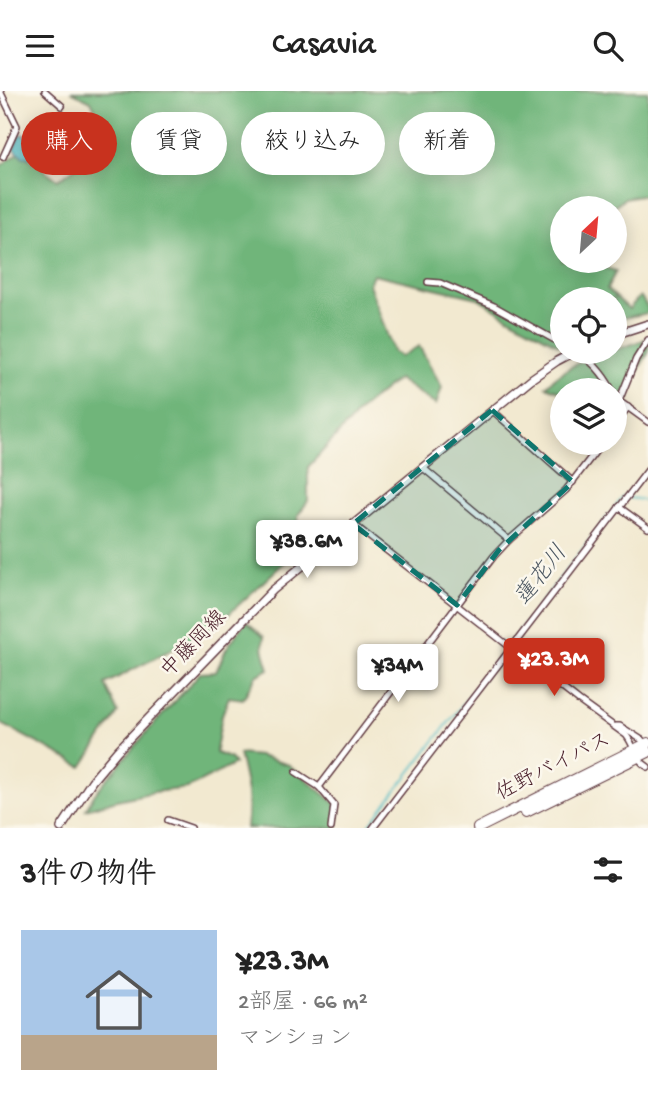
<!DOCTYPE html>
<html lang="ja">
<head>
<meta charset="utf-8">
<style>
  body { margin:0; font-family:"Gochi Hand","Klee One",sans-serif; background:#f2f2f2; color:#222; height:100vh; display:flex; flex-direction:column; font-size:26px; white-space:nowrap }
  * { box-sizing:border-box; margin:0 }
  p { font-size:23px; color:#767676 }
  .icon { flex:none; width:38px; height:38px; fill:none; stroke:currentColor; stroke-width:2; stroke-linecap:round; stroke-linejoin:round }
  .map { position:relative; height:737px; overflow:hidden }
  .drawer { display:flex; flex-direction:column; background:#fff; flex:1 }
  .drawer>* { flex:none }
  .top-card { position:absolute; left:21px; top:21px; width:607px; height:63px; display:flex; gap:14px }
  .needle { width:46px; rotate:26deg }
  .fabs { position:absolute; left:550px; top:105px; display:grid; gap:14px }
  .fabs a { display:grid; place-items:center; width:77px; height:77px; border-radius:50%; background:#fff; box-shadow:0 4px 18px #0003; font-size:35px }
  .price { position:absolute; translate:-50% -60px; padding:0 16px; border-radius:7px; background:#fff; color:#222; font-size:23px; line-height:46px; filter:drop-shadow(0 2px 4px #0008) }
  .price::after { content:''; position:absolute; left:50%; top:42px; width:21px; height:16px; margin-left:-10px; background:inherit; clip-path:polygon(0 0,100% 0,50% 100%) }
  .price.selected { background:#c8321e; color:#fff }
  ul { padding:0; list-style:none }
  li { display:flex; align-items:center; gap:21px; height:175px; padding:0 21px }
  li+li { border-top:2px solid #e0e0e0 }
  li span { display:grid; place-items:center; flex:none; width:196px; height:140px; border-radius:0px; color:#555 }
  li>.icon { margin-inline-start:auto }
  span .icon { width:84px; height:84px; fill:#fffc; stroke-width:1 }
  li b { font-size:30px }
  h2 { display:flex; justify-content:space-between; align-items:center; height:84px; padding:0 21px; font-size:30px }
  .chip { padding:0 24px; border-radius:32px; background:#fff; box-shadow:0 4px 18px #0003; font-size:24px; line-height:63px }
  .chip.selected { background:#c8321e; color:#fff }
  header { display:flex; justify-content:space-between; align-items:center; height:91px; padding:0 21px; background:#fff; font-size:32px; font-weight:600 }
  .map>svg:first-child { display:block }
  .forest { fill:#6fb57a; stroke:#5c6a52; stroke-width:2 }
  .water { fill:#4ebcc5; stroke:#4c6e78; stroke-width:2 }
  .lines { fill:none; stroke-linecap:round; stroke-linejoin:round }
  .stream { stroke:#4ebcc5; stroke-width:2 }
  .street-casing { stroke:#633d44; stroke-width:8 }
  .secondary-casing { stroke:#633d44; stroke-width:10 }
  .highway-casing { stroke:#633d44; stroke-width:12 }
  .street { stroke:#fff; stroke-width:5 }
  .secondary { stroke:#fff; stroke-width:7 }
  .highway { stroke:#fff; stroke-width:10 }
  .marked { fill:#0f766e; fill-opacity:0.2; stroke:#0f766e; stroke-width:5; stroke-dasharray:14 9; stroke-linejoin:round }
  .labels { text-anchor:middle; dominant-baseline:central; stroke-width:5; stroke-linejoin:round; paint-order:stroke }
  .street-label { font-size:21px; fill:#4a1f2b; stroke:#fbf7ec }
  .water-label { font-size:23px; font-style:italic; fill:#4b5661; stroke:#fbf7ec }
</style>
</head>
<body>
<header><svg class="icon" aria-label="menu" viewBox="0 0 24 24"><path d="M4 6h16M4 12h16M4 18h16"/></svg>Casavia<svg class="icon" aria-label="search" viewBox="0 0 24 24"><circle cx="10" cy="10" r="6"/><path d="M15 15l6 6"/></svg></header>
<div class="map">
<svg width="648" height="737" viewBox="0 0 648 737">
  <rect width="100%" height="100%" fill="#fbf7ec"/>
  <filter id="ink" filterUnits="userSpaceOnUse"><feTurbulence type="fractalNoise" baseFrequency=".0143" numOctaves="2"/><feDisplacementMap in="SourceGraphic" scale="14" xChannelSelector="R" yChannelSelector="G"/><feConvolveMatrix kernelMatrix="1 2 1 2 8 2 1 2 1" color-interpolation-filters="sRGB"/></filter>
  <filter id="wash" filterUnits="userSpaceOnUse"><feTurbulence type="fractalNoise" baseFrequency=".00686" numOctaves="4" result="noise"/><feDisplacementMap in="SourceGraphic" scale="28" xChannelSelector="R" yChannelSelector="G"/><feGaussianBlur stdDeviation="1.57" result="paint"/><feColorMatrix in="noise" values="0 0 0 0 0 0 0 0 0 0 0 0 0 0 0 0 0 1.4 0 .05"/><feComposite in="paint" operator="in"/></filter>
  <g filter="url(#wash)">
    <rect width="100%" height="100%" fill="#f2e9d0"/>
    <g class="forest">
      <path d="M 71,0 L 648,0 L 648,105 L 640,104 L 625,107 L 611,117 L 562,117 L 562,170 L 593,170 L 595,174 L 616,180 L 607,198 L 629,218 L 639,206 L 641,206 L 648,217 L 648,222 L 614,229 L 614,208 L 562,208 L 562,251 L 559,254 L 508,226 L 478,207 L 373,183 L 369,193 L 393,260 L 400,266 L 419,255 L 442,296 L 436,314 L 398,288 L 363,316 L 308,376 L 308,410 L 298,424 L 299,439 L 304,446 L 290,466 L 215,536 L 105,593 L 118,622 L 82,676 L 0,632 L 0,75 L 20,61 L 58,89 L 105,54 L 100,28 L 91,10 Z"/>
      <path d="M 648,247 L 648,262 L 629,296 L 614,314 L 614,299 L 562,299 L 562,301 L 546,295 C 578,263 610,264 648,247 Z"/>
      <path d="M 246,530 L 264,546 C 261,557 266,567 269,578 L 256,585 L 243,608 L 229,606 L 222,624 L 216,659 L 216,662 L 230,667 L 235,673 L 188,697 L 154,701 L 117,709 L 86,718 C 93,703 105,690 116,678 C 142,644 173,614 200,582 L 216,581 L 226,558 Z"/>
      <path d="M 239,663 L 259,665 L 289,674 L 335,712 L 339,721 L 336,737 L 246,737 C 250,706 246,692 239,663 Z"/>
    </g>
    <path class="water" d="M 23,43 L 32,52 L 43,58 C 37,66 32,67 23,66 L 14,57 L 19,44 Z"/>
    <g class="lines">
      <path class="stream" d="M 367,737 L 623,406 L 648,410"/>
    </g>
  </g>
  <g filter="url(#ink)">
    <g class="lines">
      <g class="street-casing">
        <g id="street">
          <path d="M 0,0 L 17,35 L 3,66"/>
          <path d="M 45,0 L 62,15"/>
          <path d="M 428,191 L 440,192 L 494,215 L 562,253"/>
          <path d="M 576,261 C 592,269 604,284 612,299"/>
          <path d="M 614,302 L 619,310 L 648,331"/>
          <path d="M 619,310 L 636,268 L 648,249"/>
          <path d="M 492,319 L 573,391"/>
          <path d="M 614,335 L 628,316"/>
          <path d="M 422,376 L 509,449"/>
          <path d="M 619,416 L 648,437"/>
          <path d="M 353,433 L 579,610 L 626,644 C 636,656 633,667 648,676"/>
          <path d="M 616,635 L 620,635 L 642,649"/>
          <path d="M 296,681 L 319,696 L 334,714 L 331,737"/>
          <path d="M 319,696 L 494,465 L 509,449 L 566,399 L 602,352"/>
          <path d="M 168,729 L 191,737"/>
          <path d="M 373,737 L 648,379"/>
        </g>
      </g>
      <g class="secondary-casing">
        <g id="secondary">
          <path d="M 614,244 L 648,233"/>
          <path d="M 61,737 L 92,690 L 117,660 L 273,499 L 531,288 L 557,270 L 574,261"/>
        </g>
      </g>
      <g class="highway-casing">
        <g id="highway">
          <path d="M 526,721 L 648,661"/>
          <path d="M 478,737 L 648,652"/>
        </g>
      </g>
      <use href="#street" class="street"/>
      <use href="#secondary" class="secondary"/>
      <use href="#highway" class="highway"/>
    </g>
  </g>
  <path class="marked" d="M 492,319 L 573,391 L 499,459 L 457,514 L 353,433 Z"/>
  <g class="labels">
    <g class="street-label">
      <text transform="translate(195 554) rotate(-46)">中藤岡線</text>
      <text transform="translate(554 677) rotate(-27)">佐野バイパス</text>
    </g>
    <g class="water-label">
      <text transform="translate(542 485) rotate(-52)">蓮花川</text>
    </g>
  </g>
</svg>
<div class="fabs">
<a><svg class="needle" viewBox="-14 -14 28 28"><path d="M0-13l5 13h-10z" fill="#e53935"/><path d="M0 13l5-13h-10z" fill="#767676"/></svg></a>
<a><svg class="icon" aria-label="locate" viewBox="0 0 24 24"><circle cx="12" cy="12" r="6"/><path d="M12 2v4M12 18v4M2 12h4M18 12h4"/></svg></a>
<a><svg class="icon" aria-label="layers" viewBox="0 0 24 24"><path d="M12 4l9 5-9 5-9-5zM3 14l9 5 9-5"/></svg></a>
</div>
<b class="price" style="left:307px;top:489px">¥38.6M</b>
<b class="price selected" style="left:554px;top:607px">¥23.3M</b>
<b class="price" style="left:398px;top:613px">¥34M</b>
<div class="top-card">
<a class="chip selected">購入</a>
<a class="chip">賃貸</a>
<a class="chip">絞り込み</a>
<a class="chip">新着</a>
</div>
</div>
<section class="drawer">
<h2>3件の物件<svg class="icon" aria-label="filters" viewBox="0 0 24 24"><path d="M4 7h16M4 17h16"/><circle cx="9" cy="7" r="2"/><circle cx="15" cy="17" r="2"/></svg></h2>
<ul>
<li><span style="background:linear-gradient(#a9c7e8 75%,#b9a48a 0)"><svg class="icon" aria-label="home" viewBox="0 0 24 24"><path d="M3 11l9-7 9 7M6 9v11h12V9"/></svg></span><div><b>¥23.3M</b><p>2部屋 · 66 m²</p><p>マンション</p></div></li>
</ul>
</section>
</body>
</html>
